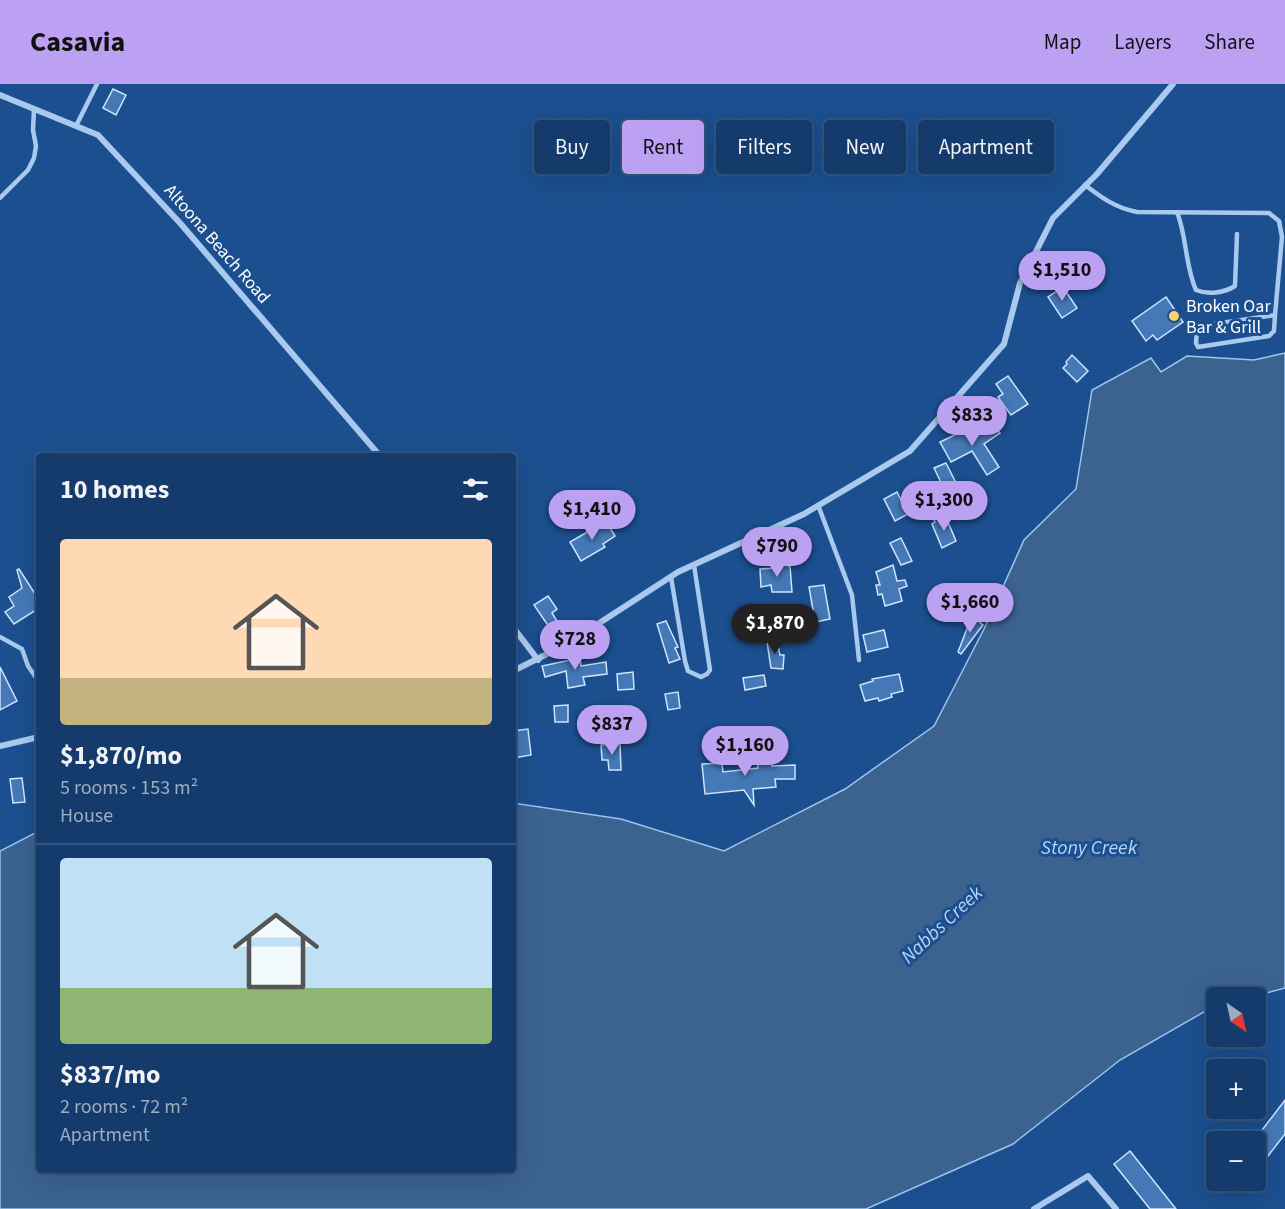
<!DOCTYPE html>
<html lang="en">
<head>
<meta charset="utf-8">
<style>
  body { margin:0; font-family:"Source Sans 3",sans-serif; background:#1d4271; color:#f1f3f6; height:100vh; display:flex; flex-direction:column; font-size:22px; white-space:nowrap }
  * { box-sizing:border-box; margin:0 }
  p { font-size:20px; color:#9dadc1 }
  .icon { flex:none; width:33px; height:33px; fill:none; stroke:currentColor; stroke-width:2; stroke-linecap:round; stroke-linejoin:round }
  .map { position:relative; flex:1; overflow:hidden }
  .side { position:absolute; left:36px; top:369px; width:480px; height:720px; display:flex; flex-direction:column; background:#143b6b; border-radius:6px; box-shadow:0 6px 24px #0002,0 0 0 2px #33557e }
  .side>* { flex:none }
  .banner { position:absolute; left:534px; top:36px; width:570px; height:54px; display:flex; gap:12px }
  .needle { width:39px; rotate:146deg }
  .fabs { position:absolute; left:1206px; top:903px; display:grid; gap:12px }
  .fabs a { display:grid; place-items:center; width:60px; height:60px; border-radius:6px; background:#143b6b; box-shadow:0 6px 24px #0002,0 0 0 2px #33557e; font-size:30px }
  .price { position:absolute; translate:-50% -51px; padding:0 14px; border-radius:21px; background:#bca0f2; color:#111; font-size:20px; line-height:39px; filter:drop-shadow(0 2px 3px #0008) }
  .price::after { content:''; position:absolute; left:50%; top:36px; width:18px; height:14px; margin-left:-9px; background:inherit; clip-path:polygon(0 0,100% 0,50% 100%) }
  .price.active { background:#222; color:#fff }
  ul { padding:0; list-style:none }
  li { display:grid; align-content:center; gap:12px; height:318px; padding:0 24px }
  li+li { border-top:2px solid #33557e }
  li span { display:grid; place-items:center; height:186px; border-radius:6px; color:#555 }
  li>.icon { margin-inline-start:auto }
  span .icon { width:108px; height:108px; fill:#fffc; stroke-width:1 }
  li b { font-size:26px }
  h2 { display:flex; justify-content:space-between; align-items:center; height:72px; padding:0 24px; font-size:26px }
  .chip { padding:0 21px; border-radius:6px; background:#143b6b; box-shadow:0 6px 24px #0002,0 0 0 2px #33557e; font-size:21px; line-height:54px }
  .chip.active { background:#bca0f2; color:#111 }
  header { display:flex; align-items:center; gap:36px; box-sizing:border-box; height:84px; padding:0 30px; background:#bca0f2; color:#111 }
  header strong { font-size:28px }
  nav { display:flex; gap:33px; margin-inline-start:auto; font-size:21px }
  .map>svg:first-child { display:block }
  .water { fill:#3c6290; stroke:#9cc4f0; stroke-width:1.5 }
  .building { fill:#4478b7; stroke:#cfe3fa; stroke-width:1.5 }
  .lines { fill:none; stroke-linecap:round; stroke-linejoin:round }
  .service { stroke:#a9c9ee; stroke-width:4.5 }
  .minor { stroke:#a9c9ee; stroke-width:6 }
  .poi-dot { fill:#ffd166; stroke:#1b4f8f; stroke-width:2 }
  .labels { text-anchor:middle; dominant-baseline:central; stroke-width:6; stroke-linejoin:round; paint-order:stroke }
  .street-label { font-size:18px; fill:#fff; stroke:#1b4f8f }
  .poi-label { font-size:18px; fill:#fff; stroke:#1b4f8f; text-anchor:start }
  .water-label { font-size:20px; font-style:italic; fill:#b5d3f5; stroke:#1b4f8f }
</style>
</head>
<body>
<header>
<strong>Casavia</strong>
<nav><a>Map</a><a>Layers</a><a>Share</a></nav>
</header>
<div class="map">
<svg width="1285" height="1125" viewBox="0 0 1285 1125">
  <rect width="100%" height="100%" fill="#1b4f8f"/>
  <path class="water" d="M 1285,269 L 1285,904 L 1252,913 L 1216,914 L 1216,923 L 1209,925 L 1120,976 L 1013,1060 L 866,1125 L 0,1125 L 0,767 L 39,747 L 39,1086 L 513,1086 L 513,719 L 621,735 L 724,767 L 845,705 L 934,642 L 984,545 L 1024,456 L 1076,405 L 1092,306 L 1151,274 L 1161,288 L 1187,272 L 1254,276 Z"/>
  <g class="building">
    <path d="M 113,5 L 126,11 L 116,31 L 103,24 Z"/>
    <path d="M 1063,203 L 1077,224 L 1062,234 L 1048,213 Z"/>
    <path d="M 1166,213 L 1183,238 L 1157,256 L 1153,251 L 1146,257 L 1132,237 Z"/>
    <path d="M 1072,271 L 1088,287 L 1077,298 L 1063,284 L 1067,280 L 1066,278 Z"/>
    <path d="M 1008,292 L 1028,320 L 1011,331 L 998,313 L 1003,310 L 996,300 Z"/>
    <path d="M 994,340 L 1000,349 L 984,360 L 999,383 L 987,391 L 972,367 L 951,378 L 940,358 L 967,345 L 972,354 Z"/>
    <path d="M 946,379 L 961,409 L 949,415 L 934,384 Z"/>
    <path d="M 897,408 L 908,430 L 895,437 L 884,415 Z"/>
    <path d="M 945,431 L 956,457 L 942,464 L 932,440 L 935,438 L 934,436 Z"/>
    <path d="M 606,437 L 615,452 L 603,460 L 605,463 L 581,477 L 570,458 Z"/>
    <path d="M 901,454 L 912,477 L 901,481 L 890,459 Z"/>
    <path d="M 787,477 L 788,482 L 790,482 L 792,508 L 772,508 L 771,501 L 761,503 L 760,485 L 776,484 L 776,478 Z"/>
    <path d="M 893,481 L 897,497 L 905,496 L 907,502 L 899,505 L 902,517 L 885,522 L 882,510 L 878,511 L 876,501 L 880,501 L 876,488 Z"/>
    <path d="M 19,485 L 39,516 L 39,524 L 14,540 L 5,528 L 14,522 L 9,513 L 22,504 L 17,486 Z"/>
    <path d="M 824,501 L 830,535 L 815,538 L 809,503 Z"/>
    <path d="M 548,512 L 557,525 L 552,529 L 557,537 L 549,543 L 534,521 Z"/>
    <path d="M 974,534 L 983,541 L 961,570 L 958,568 L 968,542 Z"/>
    <path d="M 666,537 L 678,563 L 675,564 L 680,575 L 669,579 L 657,540 Z"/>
    <path d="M 884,546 L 888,563 L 867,568 L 863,551 Z"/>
    <path d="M 777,556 L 780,571 L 784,571 L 783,585 L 771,584 L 767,558 Z"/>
    <path d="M 580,574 L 581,582 L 606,578 L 607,590 L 583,593 L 585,601 L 568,604 L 566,587 L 545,593 L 542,582 Z"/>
    <path d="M 0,583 L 17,617 L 0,626 Z"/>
    <path d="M 633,588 L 634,605 L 618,606 L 617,590 Z"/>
    <path d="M 899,590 L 903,607 L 891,610 L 892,613 L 879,617 L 878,614 L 865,617 L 860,601 L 873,597 L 872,595 Z"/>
    <path d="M 764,591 L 766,602 L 745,606 L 743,594 Z"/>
    <path d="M 678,608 L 680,624 L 668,626 L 665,610 Z"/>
    <path d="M 568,621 L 568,638 L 555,638 L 554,622 Z"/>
    <path d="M 528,645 L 531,671 L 513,674 L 513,647 Z"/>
    <path d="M 620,660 L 621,686 L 609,686 L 608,676 L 602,676 L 601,661 Z"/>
    <path d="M 771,672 L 772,682 L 795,681 L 795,695 L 775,695 L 776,703 L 753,705 L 754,721 L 744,706 L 705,710 L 702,680 L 722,679 L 723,688 L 758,684 L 757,673 Z"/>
    <path d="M 22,694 L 25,718 L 13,719 L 10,695 Z"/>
    <path d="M 1285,1016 L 1285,1050 L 1261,1081 L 1256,1076 L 1256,1054 Z"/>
    <path d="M 1130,1067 L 1176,1125 L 1150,1125 L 1114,1080 Z"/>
  </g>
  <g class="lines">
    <g class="service">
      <path d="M 76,42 L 97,0"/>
      <path d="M 1085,101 C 1102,114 1116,124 1137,128 L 1269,129 L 1279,137 L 1282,153 L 1275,231 L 1274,247 L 1269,252 L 1198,263 L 1196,259 L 1197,245 L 1200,242 L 1275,231"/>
      <path d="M 0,114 L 28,86 L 34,74 L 36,62 L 33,46 L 34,25"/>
      <path d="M 1177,128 C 1187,153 1185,182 1196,206 C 1208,211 1224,209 1235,202 L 1237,150"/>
      <path d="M 818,421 L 852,511 L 859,576"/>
      <path d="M 671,493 L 685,577 L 688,587 L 701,593 L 707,590 L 710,586 L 694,481"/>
      <path d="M 0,553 L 22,565 L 28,582 L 39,598"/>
    </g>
    <g class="minor">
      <path d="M 0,11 L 98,51 L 180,139 L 380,372"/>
      <path d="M 513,543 L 538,576"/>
      <path d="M 513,587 L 567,560 L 678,488 L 804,430 L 910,367 L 1004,260 L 1020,199 L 1053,134 L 1097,90 L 1173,0"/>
      <path d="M 0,662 L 39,653"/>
      <path d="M 1034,1125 L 1088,1092 L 1116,1125"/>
    </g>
  </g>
  <circle class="poi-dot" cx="1174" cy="232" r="6"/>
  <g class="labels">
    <g class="street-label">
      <text transform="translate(217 160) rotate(49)">Altoona Beach Road</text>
    </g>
    <g class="poi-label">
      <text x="1186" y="222">Broken Oar<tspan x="1186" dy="21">Bar &amp; Grill</tspan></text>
    </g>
    <g class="water-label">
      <text x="1089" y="764">Stony Creek</text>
      <text transform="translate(942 841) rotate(-43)">Nabbs Creek</text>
    </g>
  </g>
</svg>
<div class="fabs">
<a><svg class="needle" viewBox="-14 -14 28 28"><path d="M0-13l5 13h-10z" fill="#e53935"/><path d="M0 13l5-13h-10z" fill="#9dadc1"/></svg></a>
<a>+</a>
<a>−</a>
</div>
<b class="price" style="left:1062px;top:218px">$1,510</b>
<b class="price" style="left:972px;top:363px">$833</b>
<b class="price" style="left:944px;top:448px">$1,300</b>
<b class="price" style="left:592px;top:457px">$1,410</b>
<b class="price" style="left:777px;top:494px">$790</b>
<b class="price" style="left:970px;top:550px">$1,660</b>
<b class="price active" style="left:775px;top:571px">$1,870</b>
<b class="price" style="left:575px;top:587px">$728</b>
<b class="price" style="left:612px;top:672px">$837</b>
<b class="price" style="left:745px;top:693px">$1,160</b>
<div class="banner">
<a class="chip">Buy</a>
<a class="chip active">Rent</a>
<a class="chip">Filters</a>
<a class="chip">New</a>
<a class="chip">Apartment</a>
</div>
<section class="side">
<h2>10 homes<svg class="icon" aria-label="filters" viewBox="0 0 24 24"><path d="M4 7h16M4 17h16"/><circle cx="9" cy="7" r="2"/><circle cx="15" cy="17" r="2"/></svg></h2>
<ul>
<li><span style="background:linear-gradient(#ffd9b3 75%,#c2b280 0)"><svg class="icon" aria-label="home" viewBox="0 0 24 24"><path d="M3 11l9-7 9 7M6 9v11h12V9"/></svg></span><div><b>$1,870/mo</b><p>5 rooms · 153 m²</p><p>House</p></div></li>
<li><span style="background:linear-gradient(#bfe0f5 70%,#8fb573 0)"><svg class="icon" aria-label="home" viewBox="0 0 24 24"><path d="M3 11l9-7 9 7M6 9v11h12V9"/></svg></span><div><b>$837/mo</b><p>2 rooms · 72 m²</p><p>Apartment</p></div></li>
</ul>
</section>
</div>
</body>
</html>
